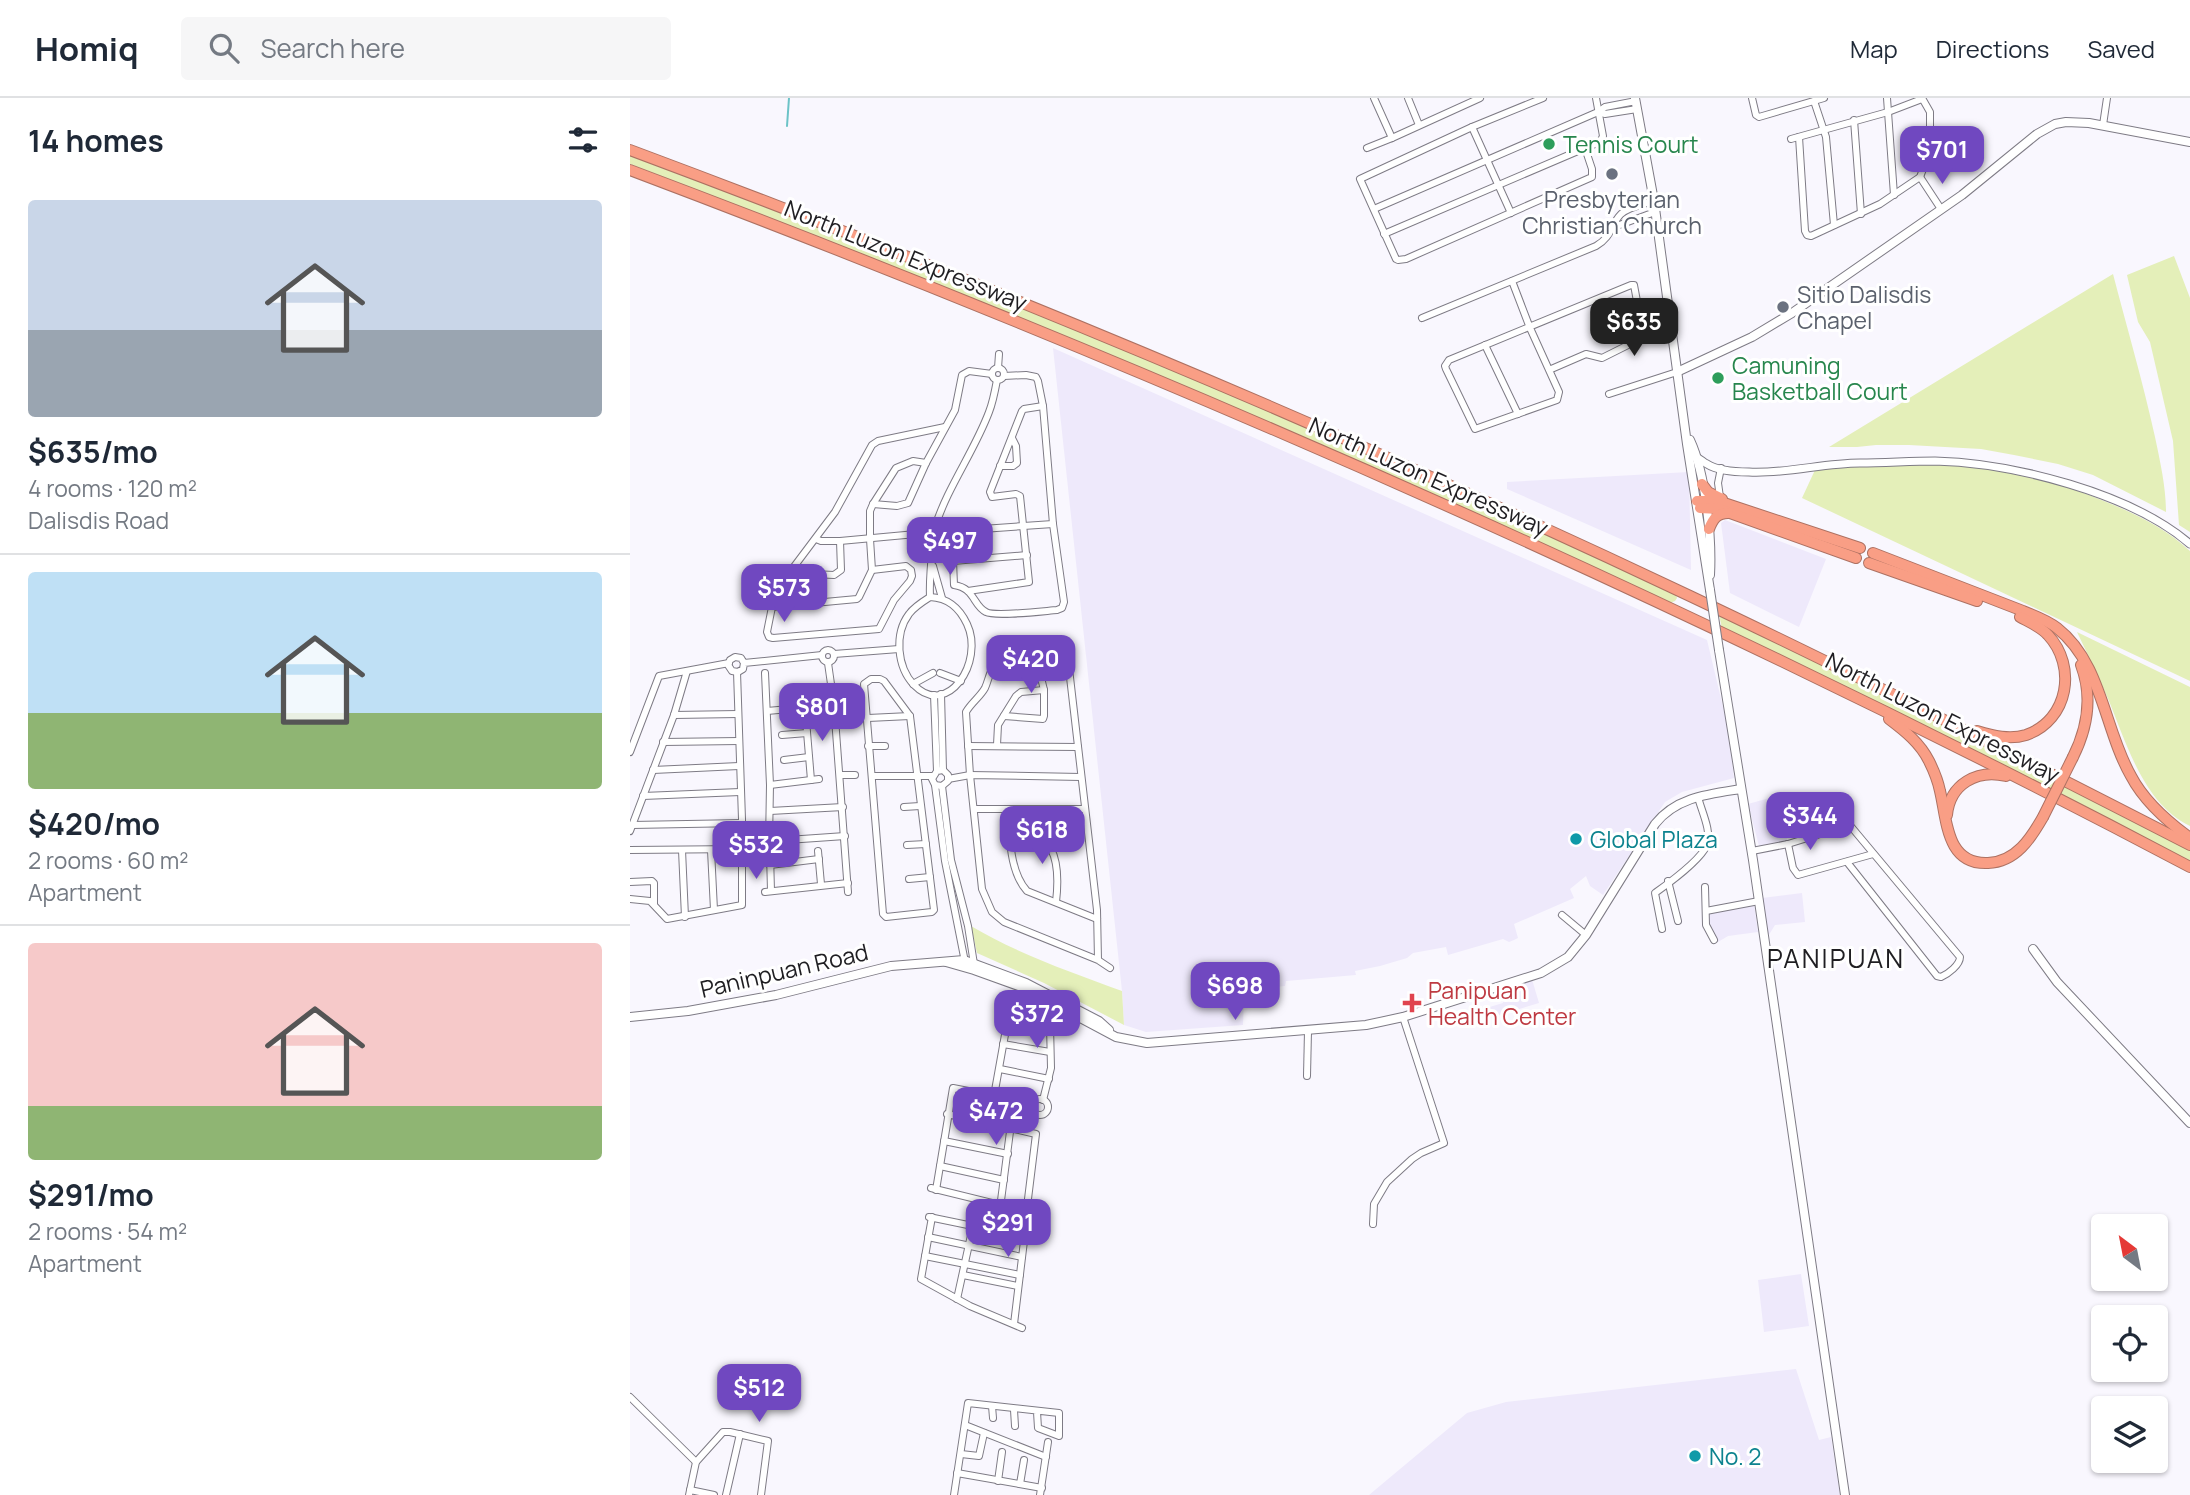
<!DOCTYPE html>
<html lang="en">
<head>
<meta charset="utf-8">
<style>
  body { margin:0; font-family:Manrope,sans-serif; background:#f6f6f7; color:#1f2937; height:100vh; display:flex; flex-direction:column; font-size:26px; white-space:nowrap }
  * { box-sizing:border-box; margin:0 }
  p { font-size:23px; color:#747a83 }
  .icon { flex:none; width:38px; height:38px; fill:none; stroke:currentColor; stroke-width:2; stroke-linecap:round; stroke-linejoin:round }
  .map { position:relative; flex:1; overflow:hidden }
  .sheet { display:flex; flex-direction:column; background:#fff; width:630px }
  .sheet>* { flex:none }
  .needle { width:46px; rotate:328deg }
  .tools { position:absolute; left:1461px; top:1116px; display:grid; gap:14px }
  .tools a { display:grid; place-items:center; width:77px; height:77px; border-radius:7px; background:#fff; box-shadow:0 2px 5px #0004; font-size:35px }
  .price { position:absolute; translate:-50% -60px; padding:0 16px; border-radius:14px; background:#7048c0; color:#fff; font-size:23px; line-height:46px; filter:drop-shadow(0 2px 4px #0008) }
  .price::after { content:''; position:absolute; left:50%; top:42px; width:21px; height:16px; margin-left:-10px; background:inherit; clip-path:polygon(0 0,100% 0,50% 100%) }
  .price.on { background:#222; color:#fff }
  ul { padding:0; list-style:none }
  li { display:grid; align-content:center; gap:14px; height:371px; padding:0 28px }
  li+li { border-top:2px solid #e0e1e3 }
  li span { display:grid; place-items:center; height:217px; border-radius:7px; color:#555 }
  li>.icon { margin-inline-start:auto }
  span .icon { width:126px; height:126px; fill:#fffc; stroke-width:1 }
  li b { font-size:30px }
  h2 { display:flex; justify-content:space-between; align-items:center; height:84px; padding:0 28px; font-size:30px }
  header { display:flex; align-items:center; gap:42px; box-sizing:border-box; height:98px; padding:0 35px; background:#fff; border-bottom:2px solid #e0e1e3 }
  header strong { font-size:33px }
  nav { display:flex; gap:38px; margin-inline-start:auto; font-size:24px }
  .search { width:490px; height:63px; background:#f6f6f7; display:flex; align-items:center; gap:18px; box-sizing:border-box; padding:0 24px; border-radius:7px; color:#747a83; font-size:26px }
  main { display:flex; flex:1; min-height:0 }
  .map>svg:first-child { display:block }
  .built { fill:#eee9fb }
  .green { fill:#e4efb9 }
  .lines { fill:none; stroke-linecap:round; stroke-linejoin:round }
  .stream { stroke:#6cc3c7; stroke-width:2 }
  .minor-casing { stroke:#7e7b85; stroke-width:8 }
  .tertiary-casing { stroke:#7e7b85; stroke-width:9 }
  .secondary-casing { stroke:#7e7b85; stroke-width:10 }
  .motorway-casing { stroke:#ad7162; stroke-width:12 }
  .minor { stroke:#fff; stroke-width:6 }
  .tertiary { stroke:#fff; stroke-width:7 }
  .secondary { stroke:#fff; stroke-width:8 }
  .motorway { stroke:#f99e85; stroke-width:10 }
  .secondary-bridge-casing { stroke:#7e7b85; stroke-width:10; stroke-linecap:butt }
  .motorway-bridge-casing { stroke:#ad7162; stroke-width:12; stroke-linecap:butt }
  .secondary-bridge { stroke:#fff; stroke-width:8 }
  .motorway-bridge { stroke:#f99e85; stroke-width:10 }
  .leisure-dot { fill:#2e9e5b; stroke:#fff; stroke-width:2.5 }
  .worship-dot { fill:#6b7280; stroke:#fff; stroke-width:2.5 }
  .culture-dot { fill:#0f9aa8; stroke:#fff; stroke-width:2.5 }
  .health-dot { fill:#e0444e; stroke:#fff; stroke-width:2.5 }
  .labels { text-anchor:middle; dominant-baseline:central; stroke-width:6; stroke-linejoin:round; paint-order:stroke }
  .leisure-label { font-size:23px; fill:#27864d; stroke:#fff; text-anchor:start }
  .worship-label { font-size:23px; fill:#5b616d; stroke:#fff }
  .street-label { font-size:23px; fill:#1f1e22; stroke:#fff }
  .culture-label { font-size:23px; fill:#0d838f; stroke:#fff; text-anchor:start }
  .health-label { font-size:23px; fill:#be3a42; stroke:#fff; text-anchor:start }
  .quarter-label { font-size:26px; letter-spacing:2px; fill:#1f1e22; stroke:#fff }
</style>
</head>
<body>
<header>
<strong>Homiq</strong>
<div class="search"><svg class="icon" aria-label="search" viewBox="0 0 24 24"><circle cx="10" cy="10" r="6"/><path d="M15 15l6 6"/></svg>Search here</div>
<nav><a>Map</a><a>Directions</a><a>Saved</a></nav>
</header>
<main>
<section class="sheet">
<h2>14 homes<svg class="icon" aria-label="filters" viewBox="0 0 24 24"><path d="M4 7h16M4 17h16"/><circle cx="9" cy="7" r="2"/><circle cx="15" cy="17" r="2"/></svg></h2>
<ul>
<li><span style="background:linear-gradient(#c9d6e8 60%,#9aa5b1 0)"><svg class="icon" aria-label="home" viewBox="0 0 24 24"><path d="M3 11l9-7 9 7M6 9v11h12V9"/></svg></span><div><b>$635/mo</b><p>4 rooms · 120 m²</p><p>Dalisdis Road</p></div></li>
<li><span style="background:linear-gradient(#bfe0f5 65%,#8fb573 0)"><svg class="icon" aria-label="home" viewBox="0 0 24 24"><path d="M3 11l9-7 9 7M6 9v11h12V9"/></svg></span><div><b>$420/mo</b><p>2 rooms · 60 m²</p><p>Apartment</p></div></li>
<li><span style="background:linear-gradient(#f6c9c9 75%,#8fb573 0)"><svg class="icon" aria-label="home" viewBox="0 0 24 24"><path d="M3 11l9-7 9 7M6 9v11h12V9"/></svg></span><div><b>$291/mo</b><p>2 rooms · 54 m²</p><p>Apartment</p></div></li>
</ul>
</section>
<div class="map">
<svg width="1560" height="1397" viewBox="0 0 1560 1397">
  <rect width="100%" height="100%" fill="#f9f7fe"/>
  <g class="built">
    <path d="M 423,250 L 1077,542 L 1098,630 L 1104,680 L 1052,694 L 1035,704 L 973,797 L 960,788 L 956,778 L 940,791 L 944,800 L 884,826 L 888,840 L 884,842 L 879,844 L 873,841 L 818,857 L 816,849 L 783,855 L 777,860 L 750,868 L 725,873 L 726,877 L 656,883 L 655,888 L 627,891 L 627,897 L 614,898 L 613,927 L 516,934 L 494,927 L 492,893 Z"/>
    <path d="M 1059,374 L 1061,472 L 877,391 L 877,384 Z"/>
    <path d="M 1095,422 L 1196,461 L 1169,529 L 1100,495 L 1091,425 Z"/>
    <path d="M 1150,697 L 1157,742 L 1129,748 L 1118,706 Z"/>
    <path d="M 1172,795 L 1175,824 L 1145,827 L 1137,840 L 1132,800 Z"/>
    <path d="M 1124,806 L 1128,834 L 1098,838 L 1088,844 L 1079,832 L 1077,815 Z"/>
    <path d="M 901,878 L 909,905 L 856,921 L 853,911 L 873,905 L 869,888 Z"/>
    <path d="M 1171,1176 L 1179,1228 L 1134,1234 L 1128,1182 Z"/>
    <path d="M 1166,1271 L 1189,1342 L 1201,1339 L 1210,1397 L 739,1397 L 837,1315 L 876,1304 Z"/>
  </g>
  <g class="green">
    <path d="M 0,55 L 441,227 L 821,392 L 1046,497 L 1047,500 L 1045,503 L 1040,505 C 700,343 351,201 0,66 Z"/>
    <path d="M 1544,158 L 1560,200 L 1560,434 L 1549,427 L 1543,343 L 1520,244 L 1508,224 L 1497,177 Z"/>
    <path d="M 1483,176 C 1497,230 1513,284 1525,339 C 1530,363 1536,389 1536,414 L 1463,377 L 1428,366 L 1384,357 L 1351,351 L 1279,347 L 1246,347 L 1227,349 L 1199,349 Z"/>
    <path d="M 1307,366 C 1343,369 1380,373 1415,381 C 1427,384 1439,390 1451,394 C 1490,409 1529,424 1560,453 L 1560,583 L 1172,400 L 1185,372 L 1220,367 Z"/>
    <path d="M 1089,516 L 1224,580 L 1560,751 L 1560,765 L 1092,531 Z"/>
    <path d="M 1447,534 L 1560,589 L 1560,728 C 1514,706 1497,647 1479,603 C 1469,580 1458,557 1447,534 Z"/>
    <path d="M 341,828 C 388,856 441,874 492,893 L 494,927 L 414,885 L 347,855 Z"/>
  </g>
  <g class="lines">
    <path class="stream" d="M 157,28 L 159,0"/>
    <g class="minor-casing">
      <g id="minor">
        <path d="M 744,0 L 762,40"/>
        <path d="M 778,0 L 789,27"/>
        <path d="M 913,0 L 842,29 L 730,81 L 766,161 L 768,162 L 776,161 L 962,79 L 962,71 L 955,50 L 970,44 L 973,38 L 966,0"/>
        <path d="M 1122,0 L 1126,17 L 1129,19 L 1194,0"/>
        <path d="M 1257,0 L 1264,97"/>
        <path d="M 1184,3 L 1196,39 L 1204,127"/>
        <path d="M 968,14 L 975,16 L 1007,11"/>
        <path d="M 1224,22 L 1231,116"/>
        <path d="M 1473,27 L 1477,0"/>
        <path d="M 842,29 L 881,115"/>
        <path d="M 1169,39 L 1175,133 L 1177,137 L 1181,138 L 1250,106 L 1290,79 L 1300,53 L 1300,14 L 1292,0"/>
        <path d="M 1161,41 L 1258,14 L 1292,1"/>
        <path d="M 737,50 L 762,40 L 850,0"/>
        <path d="M 1290,79 L 1311,111"/>
        <path d="M 744,111 L 968,14 L 975,9 L 1006,3"/>
        <path d="M 984,129 L 1025,114"/>
        <path d="M 754,136 L 955,50"/>
        <path d="M 882,183 L 900,230 L 929,294 L 927,302 L 845,331 L 816,271 L 815,268 L 819,262 L 1001,187 L 1004,187 L 1009,214 L 1005,227 L 1008,242 L 972,260 L 956,256 L 919,272"/>
        <path d="M 792,220 L 966,148 C 983,138 980,127 991,116 C 999,109 1014,106 1024,103"/>
        <path d="M 855,247 L 888,316"/>
        <circle cx="368" cy="276" r="6"/>
        <path d="M 368,270 L 369,256"/>
        <path d="M 374,278 L 396,277 L 406,279 L 408,283 L 413,308 L 423,426 L 434,504 L 432,510 L 427,512 C 414,513 365,519 356,514 C 343,508 345,490 324,487 L 323,463 L 397,457"/>
        <path d="M 979,296 L 1047,274"/>
        <path d="M 370,368 L 383,368 L 387,365 L 386,348 L 382,340"/>
        <path d="M 1090,399 L 1088,385 L 1091,370"/>
        <path d="M 243,406 L 267,408 L 278,405 L 296,365 L 325,312 L 332,277 L 339,273 L 362,276"/>
        <circle cx="303" cy="434" r="6"/>
        <path d="M 305,429 C 318,388 344,354 359,314 C 363,304 365,293 367,282"/>
        <path d="M 309,434 L 423,426"/>
        <path d="M 210,443 L 297,435"/>
        <path d="M 303,468 L 312,500"/>
        <path d="M 242,472 L 276,468 L 281,472 L 282,478 L 280,483 L 264,502 L 249,531 L 143,540 L 139,539 L 137,534 L 145,494 L 205,414 L 242,347 L 248,343 L 315,329"/>
        <path d="M 160,475 L 204,477 L 211,472 L 210,443 L 191,443 L 186,441"/>
        <path d="M 338,493 L 399,484 L 390,398 L 386,396 L 362,399 L 360,394 L 392,313 L 394,311 L 413,308"/>
        <path d="M 300,499 C 318,500 329,509 337,526 C 355,564 317,621 284,587 C 267,569 264,536 279,516 C 284,509 292,504 300,499 Z"/>
        <path d="M 300,499 C 299,479 302,460 303,440"/>
        <path d="M 141,509 L 227,501 L 229,499 L 242,472 L 240,441 L 240,413 L 243,406 L 266,370 L 283,363 L 296,365"/>
        <circle cx="198" cy="558" r="6"/>
        <path d="M 204,556 L 269,551"/>
        <path d="M 114,565 L 113,571 L 108,574 L 102,573 L 98,567 L 100,562 L 105,559 L 111,560 L 114,565 L 192,557"/>
        <path d="M 198,565 L 204,607 L 218,794"/>
        <path d="M 135,575 L 140,687 L 139,744"/>
        <path d="M 310,575 L 331,583"/>
        <path d="M 241,581 L 250,581 L 254,583 L 280,618 L 304,812 L 302,814 L 256,819 L 253,816 L 234,586 Z"/>
        <path d="M 283,586 L 303,575"/>
        <path d="M 311,596 L 313,672"/>
        <path d="M 304,597 L 307,673 L 302,681 L 305,687 L 312,688 L 318,683 L 318,677 L 313,672 L 307,673"/>
        <path d="M 175,610 L 181,682"/>
        <path d="M 137,613 L 204,607"/>
        <path d="M 44,617 L 108,616"/>
        <path d="M 374,618 L 413,621 L 414,618 L 414,592 L 406,559"/>
        <path d="M 238,620 L 280,618"/>
        <path d="M 152,637 L 177,635"/>
        <path d="M 33,644 L 109,643"/>
        <path d="M 367,647 L 368,627 L 386,598 L 391,594 L 414,592"/>
        <path d="M 238,648 L 255,648"/>
        <path d="M 338,648 L 448,649"/>
        <path d="M 0,654 L 29,578 L 99,565"/>
        <path d="M 154,662 L 179,659"/>
        <path d="M 23,672 L 109,668"/>
        <path d="M 210,677 L 225,677"/>
        <path d="M 242,678 L 302,678"/>
        <path d="M 318,681 L 340,677 L 451,679"/>
        <path d="M 140,687 L 189,681"/>
        <path d="M 305,687 L 315,763 L 335,864"/>
        <path d="M 312,688 L 321,762 L 338,828 L 344,866"/>
        <path d="M 13,698 L 110,694"/>
        <path d="M 274,709 L 290,708"/>
        <path d="M 344,711 L 455,711"/>
        <path d="M 377,712 C 380,737 379,773 397,793 L 467,821"/>
        <path d="M 140,713 L 213,709"/>
        <path d="M 1208,713 L 1330,859 C 1330,867 1318,876 1311,879 L 1307,878 L 1217,764"/>
        <path d="M 2,727 L 112,725"/>
        <path d="M 0,733 L 44,617 L 57,573"/>
        <path d="M 127,744 L 215,738"/>
        <path d="M 1158,746 L 1163,770 L 1168,777 L 1243,756"/>
        <path d="M 277,747 L 296,746"/>
        <path d="M 381,748 L 413,748 L 421,751 C 429,766 428,787 426,804"/>
        <path d="M 0,752 L 112,751"/>
        <path d="M 52,752 L 55,819"/>
        <path d="M 81,752 L 84,812"/>
        <path d="M 188,753 L 191,786"/>
        <path d="M 1122,753 L 1158,746 L 1216,728 L 1220,729"/>
        <path d="M 140,756 L 141,793"/>
        <path d="M 140,767 L 189,761"/>
        <path d="M 279,781 L 300,779"/>
        <path d="M 1038,783 L 1048,823"/>
        <path d="M 0,784 L 22,783 L 24,785 L 24,806"/>
        <path d="M 1075,789 L 1076,827 L 1084,842"/>
        <path d="M 135,794 L 218,785"/>
        <path d="M 0,801 L 20,803 L 37,821 L 112,807 L 112,721 L 107,574"/>
        <path d="M 1076,813 L 1129,803"/>
        <path d="M 932,817 L 956,837"/>
        <path d="M 1032,831 L 1025,795 C 1039,785 1070,763 1077,747 C 1082,733 1071,712 1068,699"/>
        <path d="M 468,862 L 467,812 L 438,562 L 432,556 L 426,556 L 368,563 C 360,570 359,581 355,590 C 350,599 341,605 336,614 L 340,677 L 352,791 L 362,814 L 374,824 L 468,862 L 480,870"/>
        <path d="M 373,946 L 420,954"/>
        <path d="M 370,971 L 419,981"/>
        <path d="M 677,978 L 678,933"/>
        <path d="M 364,998 L 378,920 L 420,927"/>
        <circle cx="410" cy="1009" r="8"/>
        <path d="M 413,1002 L 421,970 L 420,927 L 425,905"/>
        <path d="M 314,1043 L 378,1056"/>
        <path d="M 310,1068 L 374,1082"/>
        <path d="M 301,1090 L 395,1113 L 397,1109 L 406,1036 L 317,1016"/>
        <path d="M 306,1092 L 323,990 L 364,998 L 403,1008"/>
        <path d="M 299,1119 L 367,1133 L 384,1003"/>
        <path d="M 302,1119 L 291,1181 L 340,1208 L 392,1230"/>
        <path d="M 743,1126 L 744,1106 L 757,1084 L 782,1061 L 791,1055 L 814,1045 L 773,919"/>
        <path d="M 367,1133 L 391,1140 L 394,1143 L 384,1226"/>
        <path d="M 298,1139 L 392,1159"/>
        <path d="M 295,1158 L 390,1177"/>
        <path d="M 333,1177 L 388,1188"/>
        <path d="M 327,1201 L 343,1128"/>
        <path d="M 0,1299 L 66,1364"/>
        <path d="M 362,1308 L 363,1320"/>
        <path d="M 384,1312 L 385,1328"/>
        <path d="M 335,1327 L 416,1359"/>
        <path d="M 331,1356 L 349,1358 L 354,1335"/>
        <path d="M 327,1375 L 412,1390"/>
        <path d="M 368,1383 L 372,1354"/>
        <path d="M 390,1386 L 394,1362"/>
        <path d="M 60,1392 L 84,1397"/>
        <path d="M 59,1397 L 66,1364 L 93,1334 L 100,1334 L 138,1343 L 131,1397"/>
        <path d="M 96,1397 L 110,1336"/>
        <path d="M 324,1397 L 338,1305 L 429,1315 L 429,1338 L 408,1330 L 407,1314"/>
        <path d="M 410,1397 L 418,1344"/>
      </g>
    </g>
    <g class="tertiary-casing">
      <path id="tertiary" d="M 1064,359 C 1071,360 1071,363 1077,366 C 1088,373 1107,374 1119,374 C 1157,376 1193,365 1230,365 C 1255,365 1280,363 1305,363 C 1383,365 1501,395 1560,446"/>
    </g>
    <g class="secondary-casing">
      <g id="secondary">
        <path d="M 1005,0 L 1024,103 L 1057,346 L 1080,492"/>
        <path d="M 1047,274 L 1122,239 L 1162,215 L 1332,97 L 1407,36 L 1425,26 L 1436,24 L 1459,25 L 1560,44"/>
        <path d="M 1060,342 C 1076,377 1082,440 1080,477"/>
        <path d="M 1089,552 L 1123,762 L 1215,1397"/>
        <path d="M 1403,851 L 1427,884 L 1560,1025"/>
        <path d="M 316,864 L 344,872 L 394,890 L 486,939 L 517,945 L 736,927 L 773,919 L 911,875 L 938,859 L 956,837 L 1025,726 C 1046,699 1079,696 1111,691"/>
        <path d="M 0,919 L 58,913 L 146,897 L 261,868 L 334,862 L 396,885 L 469,923 L 479,932"/>
      </g>
    </g>
    <g class="motorway-casing">
      <g id="motorway">
        <path d="M 0,52 C 359,186 714,334 1060,498 C 1229,578 1395,662 1560,747"/>
        <path d="M 0,72 C 533,273 1056,503 1560,769"/>
        <path d="M 1072,386 L 1078,394 L 1092,401"/>
        <path d="M 1067,403 L 1088,403 L 1230,450"/>
        <path d="M 1070,410 L 1089,411 L 1226,460"/>
        <path d="M 1079,431 C 1083,421 1087,415 1098,415"/>
        <path d="M 1243,455 L 1393,513 C 1405,518 1417,522 1427,530 C 1472,565 1474,631 1501,678 C 1514,703 1538,724 1560,740"/>
        <path d="M 1239,465 L 1347,503"/>
        <path d="M 1259,621 C 1275,633 1290,645 1299,663 C 1304,673 1308,683 1310,693 C 1317,722 1316,767 1358,765 C 1386,764 1401,740 1413,719"/>
        <path d="M 1347,633 C 1363,638 1380,642 1396,637 C 1439,622 1447,568 1418,537 C 1411,529 1399,524 1390,519"/>
        <path d="M 1443,659 C 1458,629 1463,599 1451,567"/>
        <path d="M 1317,717 C 1320,686 1347,671 1376,678"/>
      </g>
    </g>
    <use href="#minor" class="minor"/>
    <use href="#tertiary" class="tertiary"/>
    <use href="#secondary" class="secondary"/>
    <use href="#motorway" class="motorway"/>
    <g class="secondary-bridge-casing">
      <path id="secondary-bridge" d="M 1080,492 L 1089,552"/>
    </g>
    <g class="motorway-bridge-casing">
      <path id="motorway-bridge" d="M 1413,719 L 1443,659"/>
    </g>
    <use href="#secondary-bridge" class="secondary-bridge"/>
    <use href="#motorway-bridge" class="motorway-bridge"/>
  </g>
  <g class="leisure-dot">
    <circle cx="919" cy="46" r="7"/>
    <circle cx="1088" cy="280" r="7"/>
  </g>
  <g class="worship-dot">
    <circle cx="982" cy="76" r="7"/>
    <circle cx="1153" cy="209" r="7"/>
  </g>
  <g class="culture-dot">
    <circle cx="946" cy="741" r="7"/>
    <circle cx="1065" cy="1358" r="7"/>
  </g>
  <path class="health-dot" d="M778.5 894.5h7v7h7v7h-7v7h-7v-7h-7v-7h7z"/>
  <g class="labels">
    <g class="leisure-label">
      <text x="933" y="46">Tennis Court</text>
      <text x="1102" y="267">Camuning<tspan x="1102" dy="26">Basketball Court</tspan></text>
    </g>
    <g class="worship-label">
      <text x="982" y="101">Presbyterian<tspan x="982" dy="26">Christian Church</tspan></text>
      <text x="1167" y="196" text-anchor="start">Sitio Dalisdis<tspan x="1167" dy="26">Chapel</tspan></text>
    </g>
    <g class="street-label">
      <text transform="translate(276 157) rotate(22)">North Luzon Expressway</text>
      <text transform="translate(799 378) rotate(24)">North Luzon Expressway</text>
      <text transform="translate(1313 619) rotate(27)">North Luzon Expressway</text>
      <text transform="translate(154 872) rotate(-13)">Paninpuan Road</text>
    </g>
    <g class="culture-label">
      <text x="960" y="741">Global Plaza</text>
      <text x="1079" y="1358">No. 2</text>
    </g>
    <g class="health-label">
      <text x="798" y="892">Panipuan<tspan x="798" dy="26">Health Center</tspan></text>
    </g>
    <g class="quarter-label">
      <text x="1206" y="860">PANIPUAN</text>
    </g>
  </g>
</svg>
<div class="tools">
<a><svg class="needle" viewBox="-14 -14 28 28"><path d="M0-13l5 13h-10z" fill="#e53935"/><path d="M0 13l5-13h-10z" fill="#747a83"/></svg></a>
<a><svg class="icon" aria-label="locate" viewBox="0 0 24 24"><circle cx="12" cy="12" r="6"/><path d="M12 2v4M12 18v4M2 12h4M18 12h4"/></svg></a>
<a><svg class="icon" aria-label="layers" viewBox="0 0 24 24"><path d="M12 4l9 5-9 5-9-5zM3 14l9 5 9-5"/></svg></a>
</div>
<b class="price" style="left:1312px;top:88px">$701</b>
<b class="price on" style="left:1004px;top:260px">$635</b>
<b class="price" style="left:320px;top:479px">$497</b>
<b class="price" style="left:154px;top:526px">$573</b>
<b class="price" style="left:401px;top:597px">$420</b>
<b class="price" style="left:192px;top:645px">$801</b>
<b class="price" style="left:1180px;top:754px">$344</b>
<b class="price" style="left:412px;top:768px">$618</b>
<b class="price" style="left:126px;top:783px">$532</b>
<b class="price" style="left:605px;top:924px">$698</b>
<b class="price" style="left:407px;top:952px">$372</b>
<b class="price" style="left:366px;top:1049px">$472</b>
<b class="price" style="left:378px;top:1161px">$291</b>
<b class="price" style="left:129px;top:1326px">$512</b>
</div>
</main>
</body>
</html>
